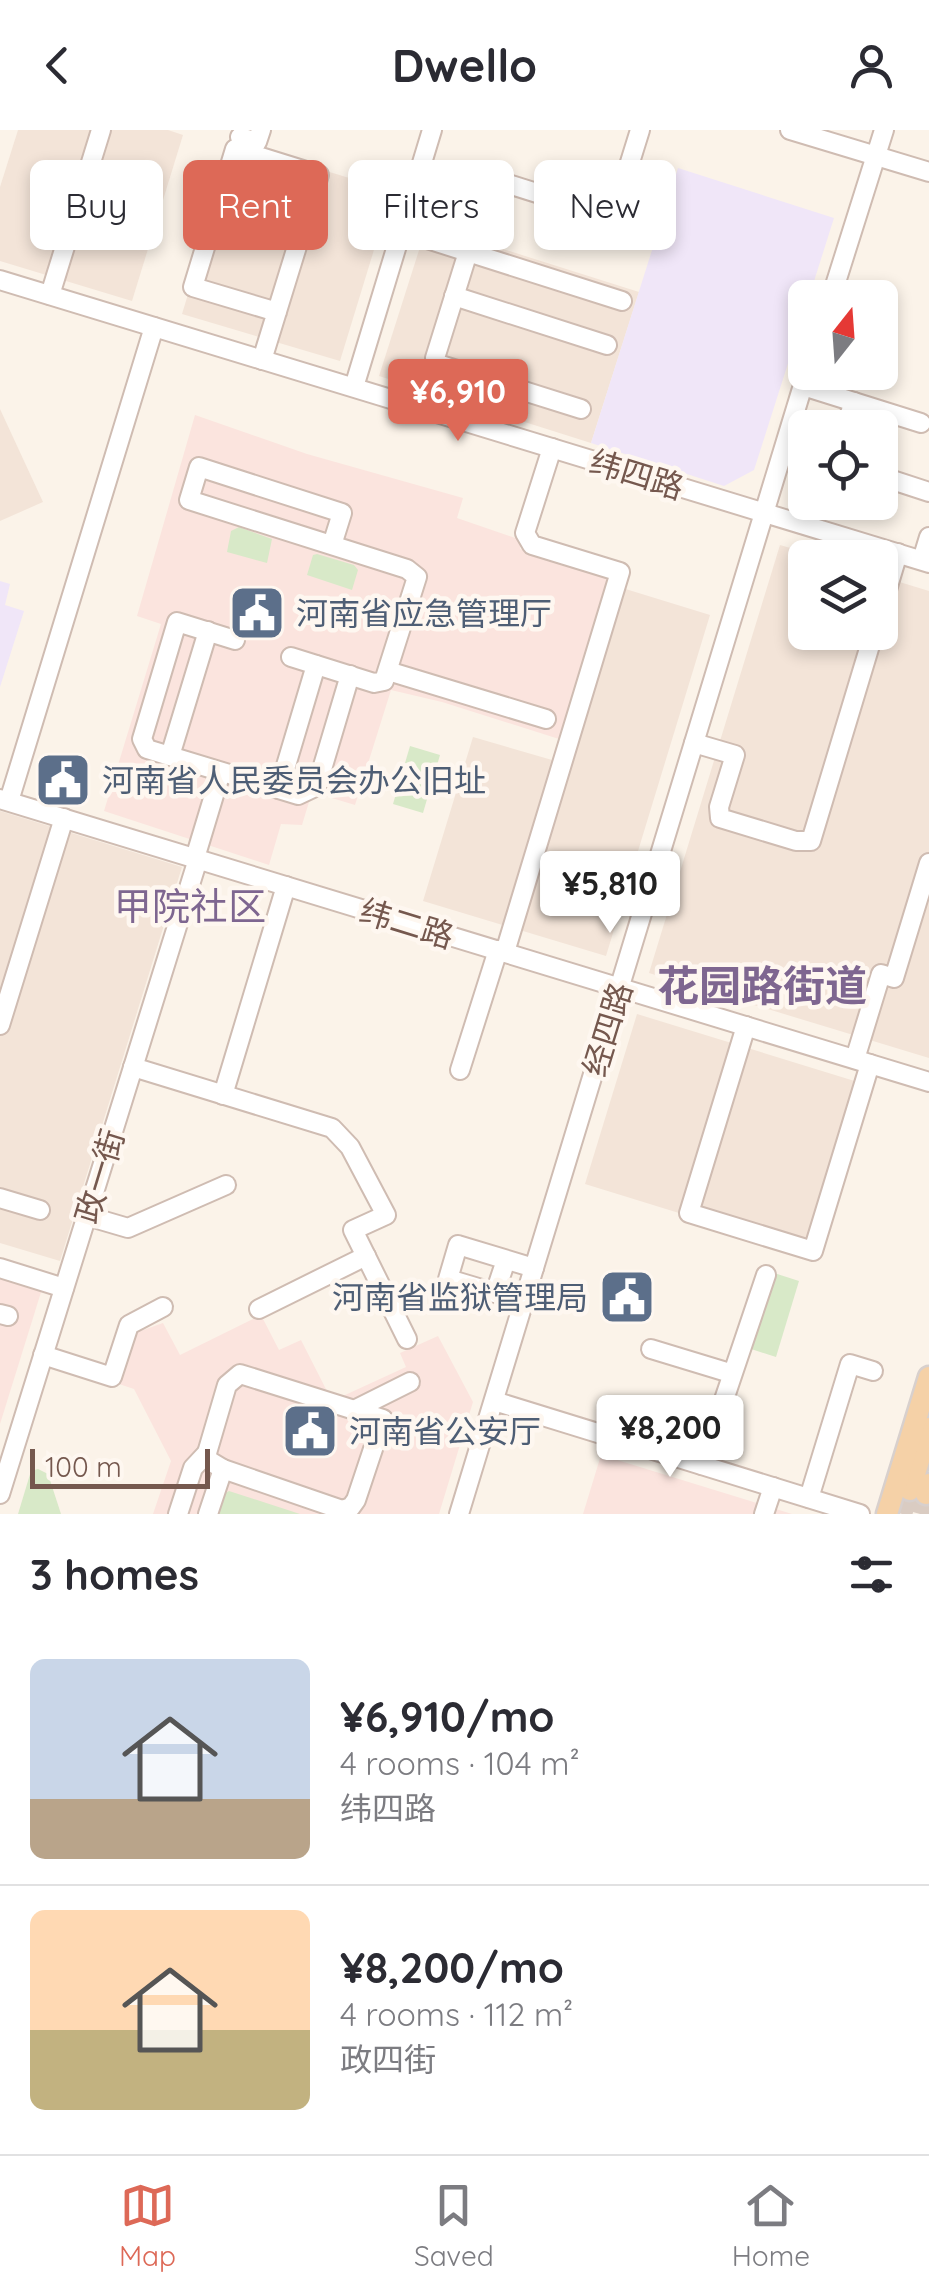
<!DOCTYPE html>
<html lang="en">
<head>
<meta charset="utf-8">
<style>
  body { margin:0; font-family:Quicksand,"Noto Sans SC",sans-serif; background:#f7f7f7; color:#2b2b33; height:100vh; display:flex; flex-direction:column; font-size:38px; white-space:nowrap }
  * { box-sizing:border-box; margin:0 }
  p { font-size:32px; color:#7c7c81 }
  .icon { flex:none; width:55px; height:55px; fill:none; stroke:currentColor; stroke-width:2; stroke-linecap:round; stroke-linejoin:round }
  .map { position:relative; height:1384px; overflow:hidden }
  .drawer { display:flex; flex-direction:column; background:#fff; flex:1 }
  .drawer>* { flex:none }
  .guide { position:absolute; left:30px; top:30px; width:870px; height:90px; display:flex; gap:20px }
  .needle { width:65px; rotate:17deg }
  .fabs { position:absolute; left:788px; top:150px; display:grid; gap:20px }
  .fabs a { display:grid; place-items:center; width:110px; height:110px; border-radius:15px; background:#fff; box-shadow:0 5px 15px #0003; font-size:50px }
  .scale { position:absolute; left:30px; bottom:25px; width:180px; box-sizing:border-box; padding-left:10px; border:5px solid #75584e; border-top:0; font-size:28px; line-height:35px; white-space:nowrap; color:#75584e; -webkit-text-stroke:8px #fef7f0; paint-order:stroke }
  .price { position:absolute; translate:-50% -85px; padding:0 22px; border-radius:10px; background:#fff; color:#222; font-size:32px; line-height:65px; filter:drop-shadow(0 2px 5px #0008) }
  .price::after { content:''; position:absolute; left:50%; top:60px; width:30px; height:22px; margin-left:-15px; background:inherit; clip-path:polygon(0 0,100% 0,50% 100%) }
  .price.selected { background:#dd6957; color:#fff }
  ul { padding:0; list-style:none }
  li { display:flex; align-items:center; gap:30px; height:250px; padding:0 30px }
  li+li { border-top:2px solid #e1e1e2 }
  li span { display:grid; place-items:center; flex:none; width:280px; height:200px; border-radius:15px; color:#555 }
  li>.icon { margin-inline-start:auto }
  span .icon { width:120px; height:120px; fill:#fffc; stroke-width:1 }
  li b { font-size:42px }
  h2 { display:flex; justify-content:space-between; align-items:center; height:120px; padding:0 30px; font-size:42px }
  .chip { padding:0 35px; border-radius:15px; background:#fff; box-shadow:0 5px 15px #0003; font-size:35px; line-height:90px }
  .chip.selected { background:#dd6957; color:#fff }
  header { display:flex; justify-content:space-between; align-items:center; height:130px; padding:0 30px; background:#fff; font-size:45px; font-weight:700 }
  .menu { display:flex; justify-content:space-around; align-items:center; height:140px; border-top:2px solid #e1e1e2; background:#fff; font-size:28px; color:#7c7c81 }
  .menu a { display:grid; justify-items:center; gap:5px }
  .menu .selected { color:#dd6957 }
  .map>svg:first-child { display:block }
  .residential { fill:#f3e4d8 }
  .commercial { fill:#fbe4de }
  .education { fill:#f0e6f8 }
  .green { fill:#d8e9c8 }
  .lines { fill:none; stroke-linecap:round; stroke-linejoin:round }
  .major-tunnel { stroke:#daccc2; stroke-width:20; stroke-dasharray:20 10; stroke-linecap:butt }
  .minor-casing { stroke:#cfbcb2; stroke-width:22 }
  .major-casing { stroke:#d8d0cd; stroke-width:25 }
  .minor { stroke:#fff; stroke-width:18 }
  .major { stroke:#f5d1a7; stroke-width:20 }
  .labels { text-anchor:middle; dominant-baseline:central; stroke-width:9; stroke-linejoin:round; paint-order:stroke }
  .street-label { font-size:32px; fill:#75584e; stroke:#fef7f0 }
  .service-label { font-size:32px; fill:#4e5e75; stroke:#fef7f0; text-anchor:start }
  .quarter-label { font-size:38px; fill:#7e6690; stroke:#fef7f0 }
  .district-label { font-size:42px; font-weight:bold; fill:#7e6690; stroke:#fef7f0 }
</style>
</head>
<body>
<header><svg class="icon" aria-label="back" viewBox="0 0 24 24"><path d="M15 5l-7 7 7 7"/></svg>Dwello<svg class="icon" aria-label="person" viewBox="0 0 24 24"><circle cx="12" cy="8" r="4"/><path d="M4 21q1-7 8-7t8 7"/></svg></header>
<div class="map">
<svg width="929" height="1384" viewBox="0 0 929 1384">
  <rect width="100%" height="100%" fill="#fbf3e9"/>
  <g class="residential">
    <path d="M 18,0 L 168,0 L 183,5 L 132,171 L 0,131 L 0,57 Z"/>
    <path d="M 234,13 L 392,61 L 340,231 L 182,184 Z"/>
    <path d="M 427,95 L 639,162 L 591,313 L 379,246 Z"/>
    <path d="M 0,279 L 43,372 L 0,391 Z"/>
    <path d="M 780,415 L 821,427 L 805,428 L 805,502 L 880,502 L 880,446 L 929,461 L 929,928 L 649,843 Z"/>
    <path d="M 606,453 L 710,485 L 606,826 L 423,771 L 473,607 L 552,630 Z"/>
    <path d="M 0,681 L 182,737 L 60,1131 L 0,1113 Z"/>
    <path d="M 637,884 L 861,953 L 809,1123 L 585,1054 Z"/>
  </g>
  <g class="commercial">
    <path d="M 195,285 L 307,324 L 463,368 L 457,388 L 521,410 L 520,419 L 609,445 L 559,609 L 442,572 L 391,560 L 355,675 L 312,662 L 302,695 L 281,694 L 269,735 L 104,681 L 161,494 L 137,486 Z"/>
    <path d="M 0,1146 L 42,1159 L 0,1294 Z"/>
    <path d="M 261,1185 L 279,1220 L 301,1210 L 332,1271 L 406,1237 L 400,1223 L 438,1206 L 473,1272 L 439,1384 L 153,1384 L 171,1331 L 134,1259 L 119,1254 L 135,1203 L 163,1193 L 180,1225 Z"/>
    <path d="M 601,1325 L 792,1384 L 583,1384 Z"/>
  </g>
  <g class="education">
    <path d="M 678,38 L 834,88 L 809,167 L 805,168 L 805,180 L 754,340 L 724,356 L 591,313 Z"/>
    <path d="M 0,451 L 10,454 L 5,475 L 24,481 L 0,557 Z"/>
  </g>
  <g class="green">
    <path d="M 239,397 L 272,409 L 267,433 L 227,422 L 231,401 Z"/>
    <path d="M 317,424 L 354,435 L 358,440 L 352,460 L 307,445 L 313,425 Z"/>
    <path d="M 410,616 L 440,625 L 423,683 L 393,674 Z"/>
    <path d="M 771,1142 L 799,1151 L 776,1227 L 748,1218 Z"/>
    <path d="M 38,1339 L 48,1344 L 61,1384 L 18,1384 L 31,1341 Z"/>
    <path d="M 229,1361 L 300,1384 L 213,1384 L 220,1366 Z"/>
  </g>
  <g class="lines">
    <g class="major-tunnel">
      <path d="M 902,1384 L 910,1360"/>
      <path d="M 920,1384 L 926,1364"/>
    </g>
    <g class="minor-casing">
      <g id="minor">
        <path d="M 790,0 L 929,42"/>
        <path d="M 240,7 L 257,12 L 261,0"/>
        <path d="M 486,47 L 613,87 L 640,0"/>
        <path d="M 402,101 L 622,171"/>
        <path d="M 468,122 L 435,228 L 438,234 L 581,279"/>
        <path d="M 0,150 L 929,433"/>
        <path d="M 50,165 L 101,0"/>
        <path d="M 454,166 L 607,215"/>
        <path d="M 831,168 L 884,0"/>
        <path d="M 262,230 L 319,45 L 235,19 L 193,157 L 277,182"/>
        <path d="M 803,256 L 921,293"/>
        <path d="M 354,257 L 432,0"/>
        <path d="M 845,298 L 854,272"/>
        <path d="M 880,346 L 929,362"/>
        <path d="M 922,430 L 929,407"/>
        <path d="M 880,483 L 898,423"/>
        <path d="M 235,510 L 177,492 L 142,609 L 147,619 L 298,665 L 317,656 L 350,545"/>
        <path d="M 291,527 L 374,553 L 384,551 L 417,447 L 407,439 L 189,370 L 199,337 L 342,383 L 332,415"/>
        <path d="M 388,541 L 546,589"/>
        <path d="M 694,613 L 735,625 L 719,677 L 720,688 L 796,711 L 811,711 L 874,502"/>
        <path d="M 170,626 L 208,501"/>
        <path d="M 279,659 L 316,535"/>
        <path d="M 0,669 L 929,952"/>
        <path d="M 9,671 L 154,197"/>
        <path d="M 195,728 L 221,642"/>
        <path d="M 505,822 L 620,442 L 532,415 L 525,403 L 552,318"/>
        <path d="M 0,895 L 64,688"/>
        <path d="M 746,896 L 689,1083 L 813,1121 L 870,934"/>
        <path d="M 855,929 L 881,844 L 894,848 L 929,733"/>
        <path d="M 133,937 L 332,998 L 350,1017 L 386,1085 L 353,1100 L 407,1209"/>
        <path d="M 460,940 L 498,820"/>
        <path d="M 223,965 L 286,756"/>
        <path d="M 0,1068 L 40,1080"/>
        <path d="M 87,1086 L 128,1098 L 226,1055"/>
        <path d="M 506,1130 L 495,1163 L 448,1149 L 458,1115 L 534,1138"/>
        <path d="M 0,1138 L 64,1158"/>
        <path d="M 259,1179 L 366,1126"/>
        <path d="M 0,1184 L 8,1186"/>
        <path d="M 651,1219 L 730,1243"/>
        <path d="M 43,1225 L 112,1247 L 129,1195 L 163,1177"/>
        <path d="M 494,1271 L 860,1384"/>
        <path d="M 354,1280 L 410,1252"/>
        <path d="M 702,1335 L 766,1145"/>
        <path d="M 223,1339 L 208,1330 L 207,1323 L 227,1255 L 240,1244 L 383,1289 L 356,1370 L 351,1377 L 342,1380"/>
        <path d="M 0,1364 L 198,729"/>
        <path d="M 809,1368 L 850,1234 L 873,1241"/>
        <path d="M 178,1384 L 193,1338 L 207,1323"/>
        <path d="M 208,1384 L 223,1339 L 342,1380 L 341,1384"/>
        <path d="M 459,1384 L 807,242"/>
        <path d="M 764,1384 L 773,1357"/>
      </g>
    </g>
    <g class="major-casing">
      <g id="major">
        <path d="M 910,1360 L 929,1298"/>
        <path d="M 926,1364 L 929,1354"/>
        <path d="M 887,1384 L 929,1247"/>
      </g>
    </g>
    <use href="#minor" class="minor"/>
    <use href="#major" class="major"/>
  </g>
  <defs>
    <g id="civic-square" transform="scale(2.875)"><rect x="-9" y="-9" width="18" height="18" rx="4" fill="#5c6f8a" stroke="#fef7f0"/><path d="M-.6-6.5H3V-4.5H.6V-3L4-1V1h2V6H-6V1h2V-1L-.6-3ZM-1.2 2.5V6h2.4V2.5Z" fill="#fff"/></g>
  </defs>
  <g fill-rule="evenodd">
    <use href="#civic-square" x="257" y="483"/>
    <use href="#civic-square" x="63" y="650"/>
    <use href="#civic-square" x="627" y="1167"/>
    <use href="#civic-square" x="310" y="1301"/>
  </g>
  <g class="labels">
    <g class="street-label">
      <text transform="translate(637 344) rotate(17)">纬四路</text>
      <text transform="translate(407 793) rotate(17)">纬二路</text>
      <text transform="translate(607 899) rotate(-73)">经四路</text>
      <text transform="translate(99 1046) rotate(-73)">政一街</text>
    </g>
    <g class="service-label">
      <text x="296" y="483">河南省应急管理厅</text>
      <text x="102" y="650">河南省人民委员会办公旧址</text>
      <text x="588" y="1167" text-anchor="end">河南省监狱管理局</text>
      <text x="349" y="1301">河南省公安厅</text>
    </g>
    <g class="quarter-label">
      <text x="190" y="776">甲院社区</text>
    </g>
    <g class="district-label">
      <text x="762" y="855">花园路街道</text>
    </g>
  </g>
</svg>
<div class="fabs">
<a><svg class="needle" viewBox="-14 -14 28 28"><path d="M0-13l5 13h-10z" fill="#e53935"/><path d="M0 13l5-13h-10z" fill="#7c7c81"/></svg></a>
<a><svg class="icon" aria-label="locate" viewBox="0 0 24 24"><circle cx="12" cy="12" r="6"/><path d="M12 2v4M12 18v4M2 12h4M18 12h4"/></svg></a>
<a><svg class="icon" aria-label="layers" viewBox="0 0 24 24"><path d="M12 4l9 5-9 5-9-5zM3 14l9 5 9-5"/></svg></a>
</div>
<div class="scale">100 m</div>
<b class="price selected" style="left:458px;top:314px">¥6,910</b>
<b class="price" style="left:610px;top:806px">¥5,810</b>
<b class="price" style="left:670px;top:1350px">¥8,200</b>
<div class="guide">
<a class="chip">Buy</a>
<a class="chip selected">Rent</a>
<a class="chip">Filters</a>
<a class="chip">New</a>
</div>
</div>
<section class="drawer">
<h2>3 homes<svg class="icon" aria-label="filters" viewBox="0 0 24 24"><path d="M4 7h16M4 17h16"/><circle cx="9" cy="7" r="2"/><circle cx="15" cy="17" r="2"/></svg></h2>
<ul>
<li><span style="background:linear-gradient(#c9d6e8 70%,#b9a48a 0)"><svg class="icon" aria-label="home" viewBox="0 0 24 24"><path d="M3 11l9-7 9 7M6 9v11h12V9"/></svg></span><div><b>¥6,910/mo</b><p>4 rooms · 104 m²</p><p>纬四路</p></div></li>
<li><span style="background:linear-gradient(#ffd9b3 60%,#c2b280 0)"><svg class="icon" aria-label="home" viewBox="0 0 24 24"><path d="M3 11l9-7 9 7M6 9v11h12V9"/></svg></span><div><b>¥8,200/mo</b><p>4 rooms · 112 m²</p><p>政四街</p></div></li>
</ul>
</section>
<nav class="menu">
<a class="selected"><svg class="icon" aria-label="map" viewBox="0 0 24 24"><path d="M3 6l6-2 6 2 6-2v14l-6 2-6-2-6 2zM9 4v14M15 6v14"/></svg>Map</a>
<a><svg class="icon" aria-label="saved" viewBox="0 0 24 24"><path d="M7 4h10v16l-5-4-5 4z"/></svg>Saved</a>
<a><svg class="icon" aria-label="home" viewBox="0 0 24 24"><path d="M3 11l9-7 9 7M6 9v11h12V9"/></svg>Home</a>
</nav>
</body>
</html>
